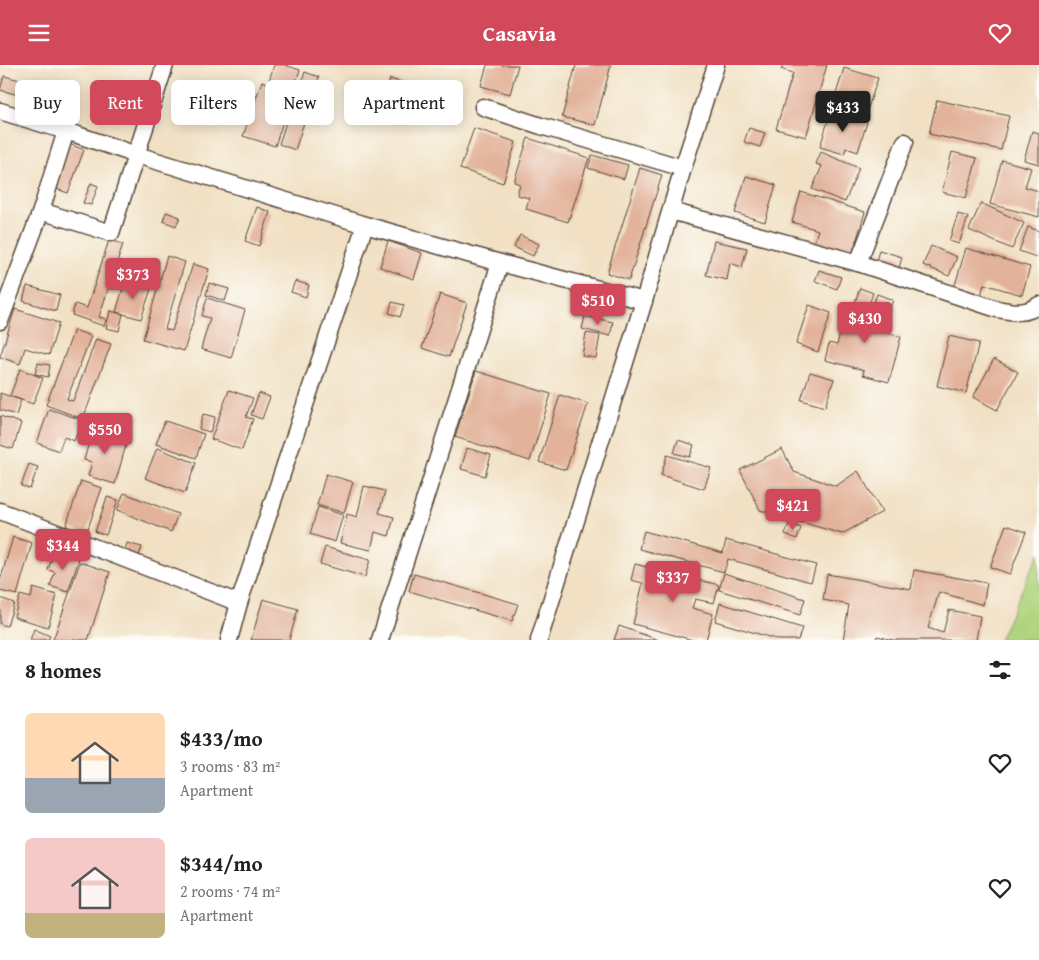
<!DOCTYPE html>
<html lang="en">
<head>
<meta charset="utf-8">
<style>
  body { margin:0; font-family:"Gentium Book Plus",serif; background:#f2f2f2; color:#202124; height:100vh; display:flex; flex-direction:column; font-size:19px; white-space:nowrap }
  * { box-sizing:border-box; margin:0 }
  p { font-size:16px; color:#757577 }
  .icon { flex:none; width:28px; height:28px; fill:none; stroke:currentColor; stroke-width:2; stroke-linecap:round; stroke-linejoin:round }
  .map { position:relative; height:575px; overflow:hidden }
  .drawer { display:flex; flex-direction:column; background:#fff; flex:1 }
  .drawer>* { flex:none }
  .banner { position:absolute; left:15px; top:15px; width:500px; height:45px; display:flex; gap:10px }
  .price { position:absolute; translate:-50% -42px; padding:0 11px; border-radius:5px; background:#d1495b; color:#fff; font-size:16px; line-height:32px; filter:drop-shadow(0 1px 2px #0008) }
  .price::after { content:''; position:absolute; left:50%; top:30px; width:15px; height:11px; margin-left:-8px; background:inherit; clip-path:polygon(0 0,100% 0,50% 100%) }
  .price.selected { background:#222; color:#fff }
  ul { padding:0; list-style:none }
  li { display:flex; align-items:center; gap:15px; height:125px; padding:0 25px }
  li span { display:grid; place-items:center; flex:none; width:140px; height:100px; border-radius:8px; color:#555 }
  li>.icon { margin-inline-start:auto }
  span .icon { width:60px; height:60px; fill:#fffc; stroke-width:1 }
  li b { font-size:21px }
  h2 { display:flex; justify-content:space-between; align-items:center; height:60px; padding:0 25px; font-size:21px }
  .pill { padding:0 18px; border-radius:8px; background:#fff; box-shadow:0 2px 12px #0003; font-size:18px; line-height:45px }
  .pill.selected { background:#d1495b; color:#fff }
  header { display:flex; justify-content:space-between; align-items:center; height:65px; padding:0 25px; background:#d1495b; color:#fff; font-size:22px; font-weight:800 }
  .map>svg:first-child { display:block }
  .green { fill:#afd37b; stroke:#757e4c }
  .building { fill:#e2b29a }
  .lines { fill:none; stroke-linecap:round; stroke-linejoin:round }
  .minor-casing { stroke:#564537; stroke-width:19 }
  .minor { stroke:#fff; stroke-width:16 }
</style>
</head>
<body>
<header><svg class="icon" aria-label="menu" viewBox="0 0 24 24"><path d="M4 6h16M4 12h16M4 18h16"/></svg>Casavia<svg class="icon" aria-label="heart" viewBox="0 0 24 24"><path d="M12 20l-8-8c-3-5 5-10 8-4 3-6 11-1 8 4z"/></svg></header>
<div class="map">
<svg width="1039" height="575" viewBox="0 0 1039 575">
  <rect width="100%" height="100%" fill="#fdfcf7"/>
  <filter id="ink" filterUnits="userSpaceOnUse"><feTurbulence type="fractalNoise" baseFrequency=".02" numOctaves="2"/><feDisplacementMap in="SourceGraphic" scale="10" xChannelSelector="R" yChannelSelector="G"/><feConvolveMatrix kernelMatrix="1 2 1 2 8 2 1 2 1" color-interpolation-filters="sRGB"/></filter>
  <filter id="wash" filterUnits="userSpaceOnUse"><feTurbulence type="fractalNoise" baseFrequency=".0096" numOctaves="4" result="noise"/><feDisplacementMap in="SourceGraphic" scale="20" xChannelSelector="R" yChannelSelector="G"/><feGaussianBlur stdDeviation="1.12" result="paint"/><feColorMatrix in="noise" values="0 0 0 0 0 0 0 0 0 0 0 0 0 0 0 0 0 1.4 0 .05"/><feComposite in="paint" operator="in"/></filter>
  <g filter="url(#wash)">
    <rect width="100%" height="100%" fill="#f1e0c3"/>
    <path class="green" d="M 1039,488 L 1039,575 L 999,575 L 1038,490 Z"/>
    <g id="blocks">
      <g class="building">
        <path d="M 274,0 L 285,0 L 300,5 L 275,81 L 243,71 L 262,16 L 268,19 Z"/>
        <path d="M 487,0 L 518,0 L 510,29 L 481,21 Z"/>
        <path d="M 576,0 L 611,0 L 595,60 L 562,52 Z"/>
        <path d="M 783,0 L 827,0 L 806,72 L 776,64 L 793,8 L 781,4 Z"/>
        <path d="M 844,3 L 878,13 L 865,52 L 832,42 Z"/>
        <path d="M 305,7 L 319,12 L 295,85 L 279,79 L 289,48 L 291,49 Z"/>
        <path d="M 4,11 L 45,21 L 41,36 L 0,25 Z"/>
        <path d="M 390,14 L 414,21 L 410,35 L 386,28 Z"/>
        <path d="M 937,35 L 1009,51 L 1001,85 L 929,69 Z"/>
        <path d="M 831,46 L 867,57 L 858,87 L 846,83 L 844,89 L 820,82 Z"/>
        <path d="M 474,63 L 516,77 L 503,118 L 460,104 Z"/>
        <path d="M 749,63 L 765,68 L 760,82 L 744,77 Z"/>
        <path d="M 1032,66 L 1039,68 L 1039,99 L 1024,95 Z"/>
        <path d="M 528,73 L 589,93 L 568,157 L 526,144 L 529,133 L 517,130 L 520,119 L 514,117 Z"/>
        <path d="M 67,78 L 84,85 L 68,128 L 51,122 Z"/>
        <path d="M 821,87 L 859,103 L 845,137 L 812,124 L 822,101 L 816,99 Z"/>
        <path d="M 952,87 L 977,93 L 966,133 L 942,127 Z"/>
        <path d="M 592,90 L 628,100 L 624,114 L 588,103 Z"/>
        <path d="M 1002,95 L 1031,103 L 1025,122 L 1039,126 L 1039,152 L 990,139 Z"/>
        <path d="M 640,103 L 662,110 L 629,215 L 607,208 Z"/>
        <path d="M 746,111 L 776,120 L 765,157 L 735,148 Z"/>
        <path d="M 91,118 L 98,121 L 91,140 L 83,138 Z"/>
        <path d="M 801,127 L 865,147 L 852,190 L 814,178 L 818,165 L 792,157 Z"/>
        <path d="M 981,138 L 1024,158 L 1012,184 L 969,165 Z"/>
        <path d="M 257,142 L 270,147 L 259,181 L 245,176 Z"/>
        <path d="M 166,147 L 180,152 L 176,161 L 163,156 Z"/>
        <path d="M 958,149 L 968,152 L 959,179 L 949,176 Z"/>
        <path d="M 1028,162 L 1039,166 L 1039,193 L 1019,186 Z"/>
        <path d="M 520,170 L 539,179 L 533,191 L 514,182 Z"/>
        <path d="M 109,175 L 123,179 L 99,252 L 106,254 L 104,261 L 72,250 L 75,239 L 87,243 Z"/>
        <path d="M 388,176 L 422,188 L 414,214 L 380,202 Z"/>
        <path d="M 714,176 L 747,183 L 742,202 L 730,198 L 727,215 L 706,210 Z"/>
        <path d="M 931,181 L 957,192 L 949,211 L 923,200 Z"/>
        <path d="M 966,183 L 1030,202 L 1022,230 L 984,219 L 981,231 L 954,223 Z"/>
        <path d="M 879,185 L 902,192 L 899,203 L 876,197 Z"/>
        <path d="M 167,191 L 185,197 L 165,264 L 172,266 L 193,199 L 209,204 L 184,286 L 143,274 Z"/>
        <path d="M 819,205 L 841,212 L 837,224 L 815,216 Z"/>
        <path d="M 125,216 L 151,224 L 141,254 L 116,247 Z"/>
        <path d="M 295,216 L 309,220 L 306,232 L 291,227 Z"/>
        <path d="M 209,218 L 229,224 L 225,236 L 206,230 Z"/>
        <path d="M 27,221 L 60,230 L 56,246 L 23,236 Z"/>
        <path d="M 860,223 L 873,228 L 861,261 L 901,272 L 889,317 L 863,310 L 864,305 L 825,295 L 829,278 L 837,280 L 843,256 L 858,260 L 848,257 Z"/>
        <path d="M 440,229 L 467,238 L 449,292 L 422,283 Z"/>
        <path d="M 877,229 L 893,235 L 883,262 L 867,257 Z"/>
        <path d="M 207,233 L 245,245 L 231,293 L 201,284 L 210,253 L 202,251 Z"/>
        <path d="M 392,237 L 404,240 L 400,252 L 389,248 Z"/>
        <path d="M 809,240 L 831,248 L 818,287 L 796,279 Z"/>
        <path d="M 15,244 L 59,258 L 49,290 L 25,283 L 20,299 L 0,292 Z"/>
        <path d="M 110,246 L 123,249 L 119,266 L 106,263 Z"/>
        <path d="M 585,251 L 613,257 L 610,271 L 582,264 Z"/>
        <path d="M 74,265 L 91,271 L 67,334 L 73,336 L 96,274 L 111,279 L 83,354 L 46,340 Z"/>
        <path d="M 586,268 L 600,270 L 596,293 L 582,291 Z"/>
        <path d="M 949,271 L 979,278 L 966,328 L 937,321 Z"/>
        <path d="M 994,294 L 1018,307 L 997,345 L 973,332 Z"/>
        <path d="M 38,298 L 50,300 L 48,312 L 35,309 Z"/>
        <path d="M 20,304 L 43,313 L 33,339 L 10,331 Z"/>
        <path d="M 476,306 L 551,329 L 530,396 L 455,372 Z"/>
        <path d="M 810,307 L 834,314 L 825,342 L 801,335 Z"/>
        <path d="M 229,325 L 253,333 L 246,352 L 253,354 L 242,385 L 211,374 Z"/>
        <path d="M 0,328 L 21,335 L 16,350 L 0,345 Z"/>
        <path d="M 259,328 L 270,332 L 262,354 L 251,350 Z"/>
        <path d="M 560,330 L 588,339 L 566,405 L 539,397 Z"/>
        <path d="M 49,344 L 82,355 L 74,376 L 64,372 L 59,386 L 37,378 Z"/>
        <path d="M 203,349 L 215,352 L 210,367 L 199,364 Z"/>
        <path d="M 0,351 L 21,358 L 13,384 L 0,380 Z"/>
        <path d="M 165,356 L 204,369 L 196,393 L 156,379 Z"/>
        <path d="M 93,363 L 128,373 L 115,419 L 88,411 L 92,397 L 84,395 Z"/>
        <path d="M 678,375 L 694,380 L 690,392 L 674,388 Z"/>
        <path d="M 157,383 L 196,398 L 185,428 L 145,413 Z"/>
        <path d="M 467,383 L 491,390 L 485,411 L 461,404 Z"/>
        <path d="M 782,384 L 794,407 L 836,421 L 858,406 L 882,447 L 842,469 L 760,445 L 740,405 Z"/>
        <path d="M 667,390 L 711,403 L 704,424 L 661,410 Z"/>
        <path d="M 29,399 L 38,402 L 30,424 L 21,421 Z"/>
        <path d="M 326,409 L 353,417 L 344,448 L 317,440 Z"/>
        <path d="M 81,416 L 102,423 L 86,469 L 66,461 Z"/>
        <path d="M 364,421 L 385,426 L 379,448 L 394,452 L 389,471 L 375,467 L 371,485 L 340,478 L 347,449 L 357,452 Z"/>
        <path d="M 124,428 L 178,449 L 171,467 L 117,445 Z"/>
        <path d="M 107,432 L 118,435 L 106,470 L 95,467 Z"/>
        <path d="M 318,442 L 343,450 L 335,477 L 310,469 Z"/>
        <path d="M 789,459 L 801,463 L 797,474 L 785,469 Z"/>
        <path d="M 1006,460 L 1026,467 L 1010,509 L 990,502 Z"/>
        <path d="M 644,466 L 723,488 L 726,475 L 816,500 L 811,517 L 728,494 L 724,507 L 639,484 Z"/>
        <path d="M 13,472 L 32,478 L 17,530 L 0,526 L 0,516 Z"/>
        <path d="M 127,478 L 142,482 L 138,493 L 124,489 Z"/>
        <path d="M 325,482 L 370,495 L 365,512 L 320,499 Z"/>
        <path d="M 54,486 L 79,494 L 68,527 L 50,521 L 55,507 L 48,505 Z"/>
        <path d="M 80,497 L 110,507 L 88,575 L 53,575 Z"/>
        <path d="M 635,499 L 719,520 L 714,538 L 695,534 L 692,543 L 713,549 L 706,575 L 693,575 L 633,559 L 643,518 L 631,515 Z"/>
        <path d="M 914,505 L 987,518 L 983,540 L 939,527 L 928,563 L 943,568 L 949,545 L 980,551 L 976,575 L 893,575 L 877,571 L 876,575 L 843,575 L 849,540 L 823,535 L 827,509 L 911,524 Z"/>
        <path d="M 724,508 L 805,534 L 800,550 L 719,525 Z"/>
        <path d="M 414,509 L 518,539 L 512,556 L 409,526 Z"/>
        <path d="M 33,523 L 57,530 L 48,562 L 14,552 L 20,530 L 31,533 Z"/>
        <path d="M 0,533 L 14,538 L 7,561 L 0,559 Z"/>
        <path d="M 263,534 L 298,544 L 289,575 L 251,575 Z"/>
        <path d="M 720,538 L 802,563 L 798,575 L 779,575 L 715,556 Z"/>
        <path d="M 619,561 L 659,575 L 614,575 Z"/>
        <path d="M 34,564 L 50,571 L 48,575 L 30,575 Z"/>
      </g>
    </g>
  </g>
  <g filter="url(#ink)">
    <use href="#blocks" fill-opacity="0" stroke="#564537" stroke-width="1"/>
    <g class="lines">
      <g class="minor-casing">
        <g id="minor">
          <path d="M 483,42 L 541,61 L 683,103"/>
          <path d="M 0,46 L 66,66 L 137,90 L 365,160 L 500,198 L 644,236"/>
          <path d="M 41,146 L 111,168 L 165,0"/>
          <path d="M 671,146 L 858,198 L 997,244 C 1014,247 1024,250 1039,240"/>
          <path d="M 858,198 L 905,77"/>
          <path d="M 0,256 L 41,146 L 66,66"/>
          <path d="M 0,446 L 239,538"/>
          <path d="M 229,575 L 239,538 L 365,160"/>
          <path d="M 380,575 L 500,198"/>
          <path d="M 539,575 L 644,236 L 683,103 L 716,0"/>
        </g>
      </g>
      <use href="#minor" class="minor"/>
    </g>
  </g>
</svg>
<b class="price selected" style="left:843px;top:68px">$433</b>
<b class="price" style="left:133px;top:235px">$373</b>
<b class="price" style="left:598px;top:261px">$510</b>
<b class="price" style="left:865px;top:279px">$430</b>
<b class="price" style="left:105px;top:390px">$550</b>
<b class="price" style="left:793px;top:466px">$421</b>
<b class="price" style="left:63px;top:506px">$344</b>
<b class="price" style="left:673px;top:538px">$337</b>
<div class="banner">
<a class="pill">Buy</a>
<a class="pill selected">Rent</a>
<a class="pill">Filters</a>
<a class="pill">New</a>
<a class="pill">Apartment</a>
</div>
</div>
<section class="drawer">
<h2>8 homes<svg class="icon" aria-label="filters" viewBox="0 0 24 24"><path d="M4 7h16M4 17h16"/><circle cx="9" cy="7" r="2"/><circle cx="15" cy="17" r="2"/></svg></h2>
<ul>
<li><span style="background:linear-gradient(#ffd9b3 65%,#9aa5b1 0)"><svg class="icon" aria-label="home" viewBox="0 0 24 24"><path d="M3 11l9-7 9 7M6 9v11h12V9"/></svg></span><div><b>$433/mo</b><p>3 rooms · 83 m²</p><p>Apartment</p></div><svg class="icon" aria-label="heart" viewBox="0 0 24 24"><path d="M12 20l-8-8c-3-5 5-10 8-4 3-6 11-1 8 4z"/></svg></li>
<li><span style="background:linear-gradient(#f6c9c9 75%,#c2b280 0)"><svg class="icon" aria-label="home" viewBox="0 0 24 24"><path d="M3 11l9-7 9 7M6 9v11h12V9"/></svg></span><div><b>$344/mo</b><p>2 rooms · 74 m²</p><p>Apartment</p></div><svg class="icon" aria-label="heart" viewBox="0 0 24 24"><path d="M12 20l-8-8c-3-5 5-10 8-4 3-6 11-1 8 4z"/></svg></li>
</ul>
</section>
</body>
</html>
